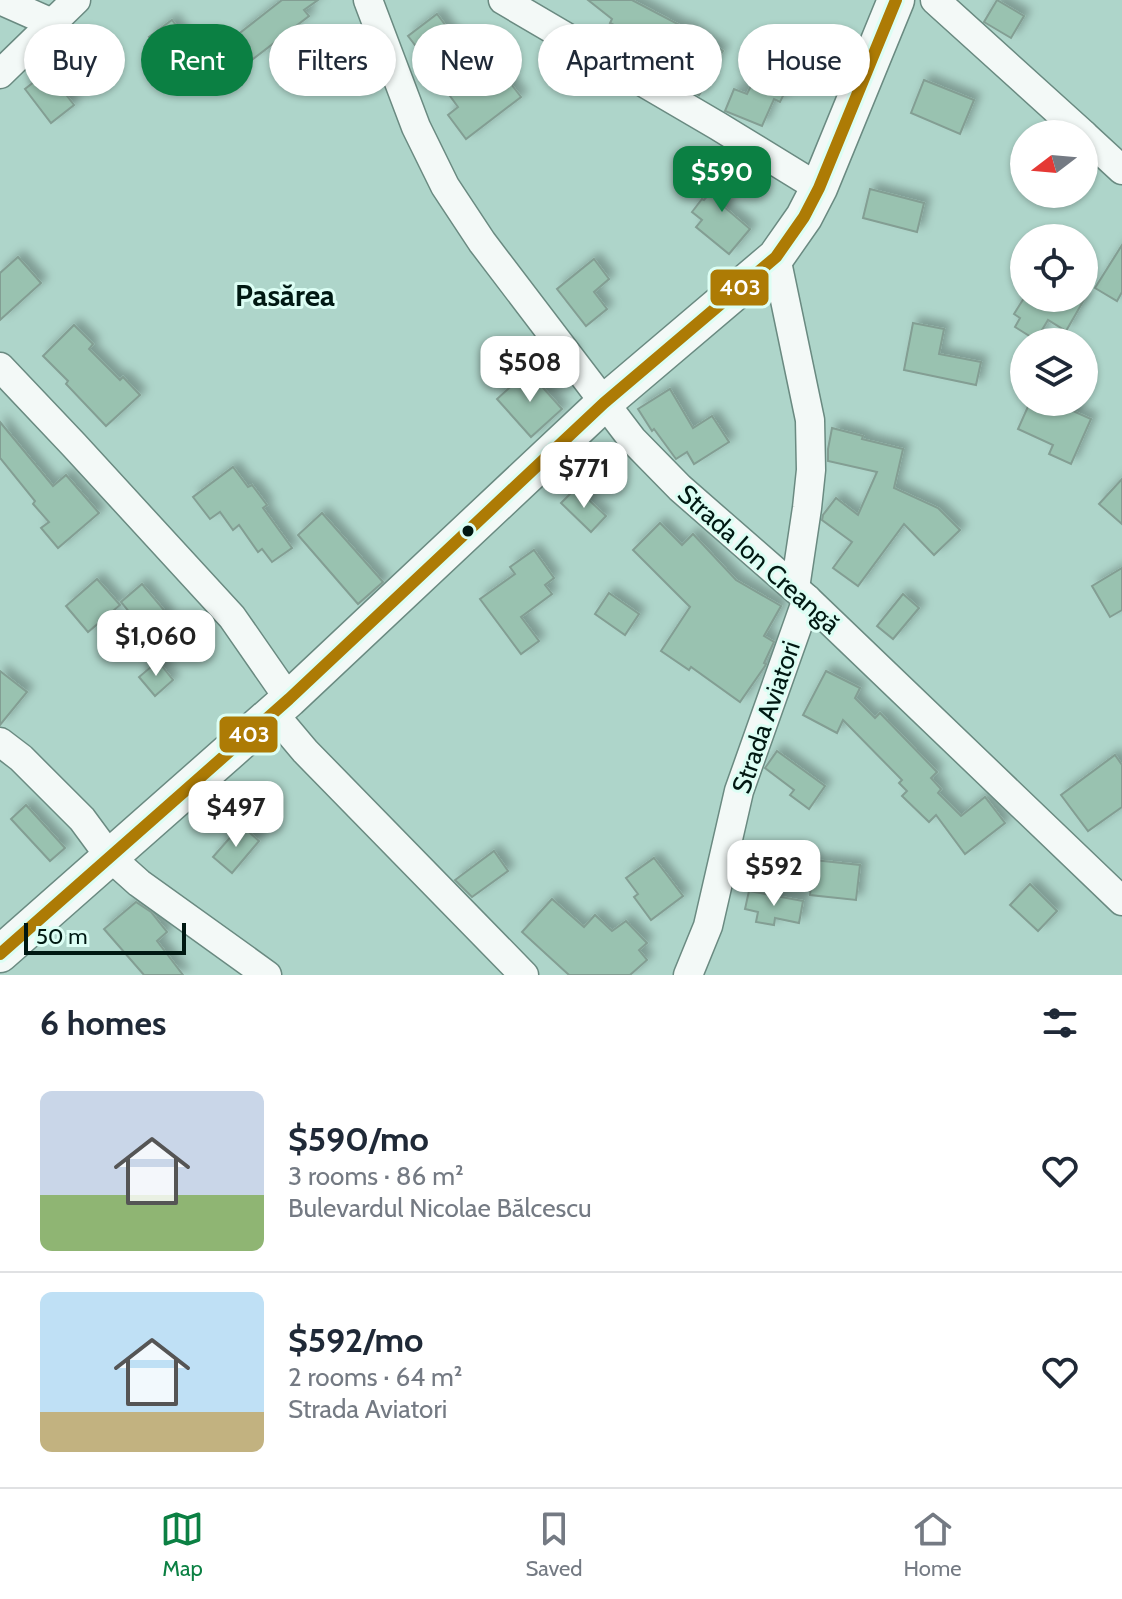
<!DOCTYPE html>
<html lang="en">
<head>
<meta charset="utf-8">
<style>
  body { margin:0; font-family:Cabin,sans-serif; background:#f2f2f3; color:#1f2937; height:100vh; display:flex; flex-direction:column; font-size:30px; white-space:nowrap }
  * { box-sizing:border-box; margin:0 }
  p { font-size:26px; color:#747a83 }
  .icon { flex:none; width:44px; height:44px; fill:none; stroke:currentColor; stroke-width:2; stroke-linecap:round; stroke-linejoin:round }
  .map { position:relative; height:975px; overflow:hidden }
  .side { display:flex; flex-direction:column; background:#fff; flex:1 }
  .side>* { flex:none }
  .top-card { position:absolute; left:24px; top:24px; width:1074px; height:72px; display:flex; gap:16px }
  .needle { width:52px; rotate:254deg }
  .buttons { position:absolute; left:1010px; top:120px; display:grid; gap:16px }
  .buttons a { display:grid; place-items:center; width:88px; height:88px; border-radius:50%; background:#fff; box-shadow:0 2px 6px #0004; font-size:40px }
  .scale { position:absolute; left:24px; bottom:20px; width:162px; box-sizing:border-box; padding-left:8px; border:4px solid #001812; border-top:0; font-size:22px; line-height:28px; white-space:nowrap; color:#001812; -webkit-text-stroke:6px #dcfef4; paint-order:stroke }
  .price { position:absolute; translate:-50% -68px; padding:0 18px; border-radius:16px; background:#fff; color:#222; font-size:26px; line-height:52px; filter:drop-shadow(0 2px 4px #0008) }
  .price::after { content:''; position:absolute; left:50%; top:48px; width:24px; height:18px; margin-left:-12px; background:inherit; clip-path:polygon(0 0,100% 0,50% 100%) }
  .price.on { background:#0b8043; color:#fff }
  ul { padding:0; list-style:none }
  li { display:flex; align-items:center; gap:24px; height:200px; padding:0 40px }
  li+li { border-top:2px solid #e0e1e3 }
  li span { display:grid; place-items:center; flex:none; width:224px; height:160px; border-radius:12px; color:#555 }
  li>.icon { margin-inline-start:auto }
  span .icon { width:96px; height:96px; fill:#fffc; stroke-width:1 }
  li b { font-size:34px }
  h2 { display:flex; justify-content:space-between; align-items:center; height:96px; padding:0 40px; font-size:34px }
  .pill { padding:0 28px; border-radius:36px; background:#fff; box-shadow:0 2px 6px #0004; font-size:28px; line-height:72px }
  .pill.on { background:#0b8043; color:#fff }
  .menu { display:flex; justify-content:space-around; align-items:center; height:112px; border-top:2px solid #e0e1e3; background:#fff; font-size:22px; color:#747a83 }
  .menu a { display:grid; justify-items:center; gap:4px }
  .menu .on { color:#0b8043 }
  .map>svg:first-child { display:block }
  .building { fill:#99c2b0; stroke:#839e93; stroke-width:2; filter:url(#shadow) }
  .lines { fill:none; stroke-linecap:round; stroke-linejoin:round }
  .minor-casing { stroke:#6a8a81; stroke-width:31 }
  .major-casing { stroke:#6a8a81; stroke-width:39 }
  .minor { stroke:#f3f9f7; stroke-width:28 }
  .major { stroke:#f3f9f7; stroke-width:36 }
  .bus-1-casing { stroke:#dcfef4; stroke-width:18 }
  .bus-1 { stroke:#ad7b05; stroke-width:12 }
  .bus-dot { fill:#001812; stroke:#dcfef4; stroke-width:3 }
  .labels { text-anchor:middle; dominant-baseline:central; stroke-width:6; stroke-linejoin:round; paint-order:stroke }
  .street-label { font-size:26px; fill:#001812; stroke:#dcfef4 }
  .quarter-label { font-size:30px; font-weight:bold; fill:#001812; stroke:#dcfef4 }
  .line-badge { stroke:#dcfef4; stroke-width:3 }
  .badge-label { font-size:22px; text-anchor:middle; font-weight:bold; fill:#fff }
</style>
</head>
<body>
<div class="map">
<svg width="1122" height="975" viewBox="0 0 1122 975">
  <defs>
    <filter id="shadow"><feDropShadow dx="6" dy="-6" stdDeviation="4" flood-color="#0004"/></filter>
  </defs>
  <rect width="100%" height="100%" fill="#aed5ca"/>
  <g class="building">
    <path d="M 282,0 L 318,0 L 304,10 L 309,16 L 253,59 L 236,36 Z"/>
    <path d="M 588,0 L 632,0 L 685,28 L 686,26 L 723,51 L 705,78 L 709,80 L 699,95 L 670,76 L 676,69 L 663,60 L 668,53 L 610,23 L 612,19 Z"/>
    <path d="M 997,0 L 1024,16 L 1011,38 L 984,22 Z"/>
    <path d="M 437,14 L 473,62 L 479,57 L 504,89 L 511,84 L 521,97 L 466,139 L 448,115 L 458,107 L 442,85 L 444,83 L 408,36 Z"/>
    <path d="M 172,20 L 196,52 L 173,69 L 149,37 Z"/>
    <path d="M 773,41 L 803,56 L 780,102 L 774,99 L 762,126 L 725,111 L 734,89 L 747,94 Z"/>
    <path d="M 48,71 L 74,105 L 51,123 L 25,89 Z"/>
    <path d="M 924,80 L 974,100 L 960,134 L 911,113 Z"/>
    <path d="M 733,166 L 746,178 L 723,206 L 750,229 L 729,254 L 696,227 L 702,220 L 692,212 L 702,199 L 704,200 Z"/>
    <path d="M 870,189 L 924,203 L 917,232 L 863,218 Z"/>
    <path d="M 1122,245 L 1122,292 L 1117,301 L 1095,288 Z"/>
    <path d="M 18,257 L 41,283 L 0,320 L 0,273 Z"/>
    <path d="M 594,259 L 609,279 L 594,292 L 607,309 L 586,326 L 557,289 Z"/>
    <path d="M 1024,298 L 1085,298 L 1066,331 L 1048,320 L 1036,340 L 1015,327 L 1020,318 L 1014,314 Z"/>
    <path d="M 913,323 L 944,329 L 939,354 L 981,362 L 976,385 L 904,370 Z"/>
    <path d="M 74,325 L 93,344 L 89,349 L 120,380 L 123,377 L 140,395 L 106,426 L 66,384 L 68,381 L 43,356 Z"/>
    <path d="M 528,371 L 562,409 L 531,437 L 497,399 Z"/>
    <path d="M 670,389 L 693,428 L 712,416 L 729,442 L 694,464 L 687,452 L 676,459 L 654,429 L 652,431 L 638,409 Z"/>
    <path d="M 1030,402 L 1053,402 L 1091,419 L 1071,464 L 1049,454 L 1053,445 L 1018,429 Z"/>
    <path d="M 0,422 L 53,486 L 66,475 L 99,513 L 58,548 L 41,528 L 49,522 L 33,504 L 35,501 L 0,458 Z"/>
    <path d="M 832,428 L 863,436 L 862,439 L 903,449 L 894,488 L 938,508 L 960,530 L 934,555 L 904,524 L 858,586 L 833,568 L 852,542 L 822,520 L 823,515 L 836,498 L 858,515 L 877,472 L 828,461 L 828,449 Z"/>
    <path d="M 233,467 L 248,487 L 252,485 L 267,505 L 263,508 L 292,548 L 272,562 L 262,549 L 258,552 L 239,525 L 233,530 L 220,512 L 210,519 L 193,497 Z"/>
    <path d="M 1122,479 L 1122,524 L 1099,504 Z"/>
    <path d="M 576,488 L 606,516 L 591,532 L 561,503 Z"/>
    <path d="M 322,513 L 383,582 L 358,604 L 298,535 Z"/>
    <path d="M 660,523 L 682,545 L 693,534 L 736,580 L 781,606 L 764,636 L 774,642 L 764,663 L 766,664 L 765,666 L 740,702 L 691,667 L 689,670 L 661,651 L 690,607 L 633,550 Z"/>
    <path d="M 534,550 L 554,578 L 545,585 L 552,594 L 521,617 L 539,641 L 521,654 L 480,599 L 515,574 L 510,567 Z"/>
    <path d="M 1122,568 L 1122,610 L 1110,617 L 1092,586 Z"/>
    <path d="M 97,579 L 120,605 L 88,632 L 66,606 Z"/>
    <path d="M 142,584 L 169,616 L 147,634 L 121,602 Z"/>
    <path d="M 609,593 L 639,614 L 625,635 L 595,614 Z"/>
    <path d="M 903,594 L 919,608 L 893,639 L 877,626 Z"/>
    <path d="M 158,661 L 173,680 L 155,696 L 139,677 Z"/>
    <path d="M 0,671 L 27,692 L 0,725 Z"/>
    <path d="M 826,671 L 860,688 L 855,698 L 875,718 L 880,713 L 937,772 L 931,778 L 941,789 L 938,793 L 961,816 L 985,797 L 1005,823 L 965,854 L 936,815 L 929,822 L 902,796 L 907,791 L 899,783 L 902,780 L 843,720 L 837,733 L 803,715 Z"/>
    <path d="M 777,751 L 825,786 L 809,809 L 790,795 L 794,790 L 765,768 Z"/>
    <path d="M 1115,755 L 1122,765 L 1122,807 L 1088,831 L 1061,795 Z"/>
    <path d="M 26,805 L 65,848 L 50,861 L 11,819 Z"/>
    <path d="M 241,825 L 259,841 L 232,873 L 213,857 Z"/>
    <path d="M 494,851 L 508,871 L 472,897 L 455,880 Z"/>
    <path d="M 654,858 L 683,896 L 651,920 L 634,897 L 638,894 L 626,878 Z"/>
    <path d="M 814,860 L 860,865 L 856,900 L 810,895 Z"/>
    <path d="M 1030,884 L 1057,911 L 1038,931 L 1010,905 Z"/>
    <path d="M 749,891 L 803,901 L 799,923 L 775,918 L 774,925 L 756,922 L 758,912 L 745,909 Z"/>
    <path d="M 552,899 L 584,927 L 595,915 L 612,931 L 626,921 L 647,943 L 639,950 L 647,960 L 630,975 L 569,975 L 522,932 Z"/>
    <path d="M 136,902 L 151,912 L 167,932 L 157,941 L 183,975 L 144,975 L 104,929 Z"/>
  </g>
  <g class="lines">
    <g class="minor-casing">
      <g id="minor">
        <path d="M 0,0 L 52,23"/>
        <path d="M 368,0 L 416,127 L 445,186 L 482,242 L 632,439 L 680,488 L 807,599 L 1122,901"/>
        <path d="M 503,0 L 718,126 L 819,188"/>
        <path d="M 935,0 L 1083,134"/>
        <path d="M 0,74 L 76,0"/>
        <path d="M 1084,135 L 1122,170"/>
        <path d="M 776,257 L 810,420 L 811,470 L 807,508 L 795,588"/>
        <path d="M 0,367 L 74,445 L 232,617 L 289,699"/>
        <path d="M 273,713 L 305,751 L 524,975"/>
        <path d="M 0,742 L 21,758 L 82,819 L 110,857 L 139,883 L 267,975"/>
        <path d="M 688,975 L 708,926 L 739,791 L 807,599"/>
      </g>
    </g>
    <g class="major-casing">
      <path id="major" d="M 0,954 L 289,699 L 604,403 L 776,257 L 804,217 L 819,188 L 896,0"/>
    </g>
    <use href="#minor" class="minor"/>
    <use href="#major" class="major"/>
    <g class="bus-1-casing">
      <path id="bus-1" d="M 0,954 L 289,699 L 604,403 L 776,257 L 804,217 L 819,188 L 896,0"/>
    </g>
    <use href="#bus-1" class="bus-1"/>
  </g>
  <circle class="bus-dot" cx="468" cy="531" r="7"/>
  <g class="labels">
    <g class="street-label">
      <text transform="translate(759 559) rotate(42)">Strada Ion Creangă</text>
      <text transform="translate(766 717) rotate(-71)">Strada Aviatori</text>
    </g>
    <g class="quarter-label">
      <text x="285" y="295">Pasărea</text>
    </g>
  </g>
  <g class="line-badge">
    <rect x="709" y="268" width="61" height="39" rx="8" fill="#ad7b05"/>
    <rect x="218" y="715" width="61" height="39" rx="8" fill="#ad7b05"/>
  </g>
  <g class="badge-label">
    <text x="740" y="295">403</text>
    <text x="249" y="742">403</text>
  </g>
</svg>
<div class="buttons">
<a><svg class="needle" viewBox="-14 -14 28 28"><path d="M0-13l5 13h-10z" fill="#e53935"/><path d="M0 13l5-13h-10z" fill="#747a83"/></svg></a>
<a><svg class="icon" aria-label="locate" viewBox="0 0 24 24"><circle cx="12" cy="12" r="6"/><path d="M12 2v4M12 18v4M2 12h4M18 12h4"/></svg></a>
<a><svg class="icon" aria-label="layers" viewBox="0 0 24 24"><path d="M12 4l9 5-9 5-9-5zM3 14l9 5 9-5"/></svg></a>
</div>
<div class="scale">50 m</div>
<b class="price on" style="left:722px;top:214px">$590</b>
<b class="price" style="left:530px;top:404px">$508</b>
<b class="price" style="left:584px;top:510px">$771</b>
<b class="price" style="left:156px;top:678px">$1,060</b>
<b class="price" style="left:236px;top:849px">$497</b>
<b class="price" style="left:774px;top:908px">$592</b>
<div class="top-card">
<a class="pill">Buy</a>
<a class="pill on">Rent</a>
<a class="pill">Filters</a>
<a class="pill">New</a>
<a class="pill">Apartment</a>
<a class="pill">House</a>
</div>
</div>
<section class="side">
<h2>6 homes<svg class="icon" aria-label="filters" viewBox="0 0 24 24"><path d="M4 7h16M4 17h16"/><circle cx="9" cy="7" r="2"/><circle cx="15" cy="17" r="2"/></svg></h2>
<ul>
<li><span style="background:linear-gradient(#c9d6e8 65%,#8fb573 0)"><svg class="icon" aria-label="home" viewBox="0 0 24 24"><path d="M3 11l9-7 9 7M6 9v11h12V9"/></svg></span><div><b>$590/mo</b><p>3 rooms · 86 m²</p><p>Bulevardul Nicolae Bălcescu</p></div><svg class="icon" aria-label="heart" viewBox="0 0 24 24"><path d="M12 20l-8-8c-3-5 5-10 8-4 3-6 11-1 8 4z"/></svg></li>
<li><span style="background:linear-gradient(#bfe0f5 75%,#c2b280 0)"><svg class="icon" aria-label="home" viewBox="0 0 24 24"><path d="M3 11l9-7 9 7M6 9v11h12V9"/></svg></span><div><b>$592/mo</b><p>2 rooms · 64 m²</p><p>Strada Aviatori</p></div><svg class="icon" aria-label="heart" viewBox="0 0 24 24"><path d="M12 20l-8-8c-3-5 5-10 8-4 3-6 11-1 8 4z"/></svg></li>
</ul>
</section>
<nav class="menu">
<a class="on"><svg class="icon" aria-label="map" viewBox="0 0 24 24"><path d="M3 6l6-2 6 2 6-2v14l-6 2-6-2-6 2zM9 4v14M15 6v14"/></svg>Map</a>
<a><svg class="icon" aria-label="saved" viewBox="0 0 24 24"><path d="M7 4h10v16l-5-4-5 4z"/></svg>Saved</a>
<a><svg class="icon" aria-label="home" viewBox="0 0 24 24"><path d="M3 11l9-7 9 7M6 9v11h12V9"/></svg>Home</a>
</nav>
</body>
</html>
